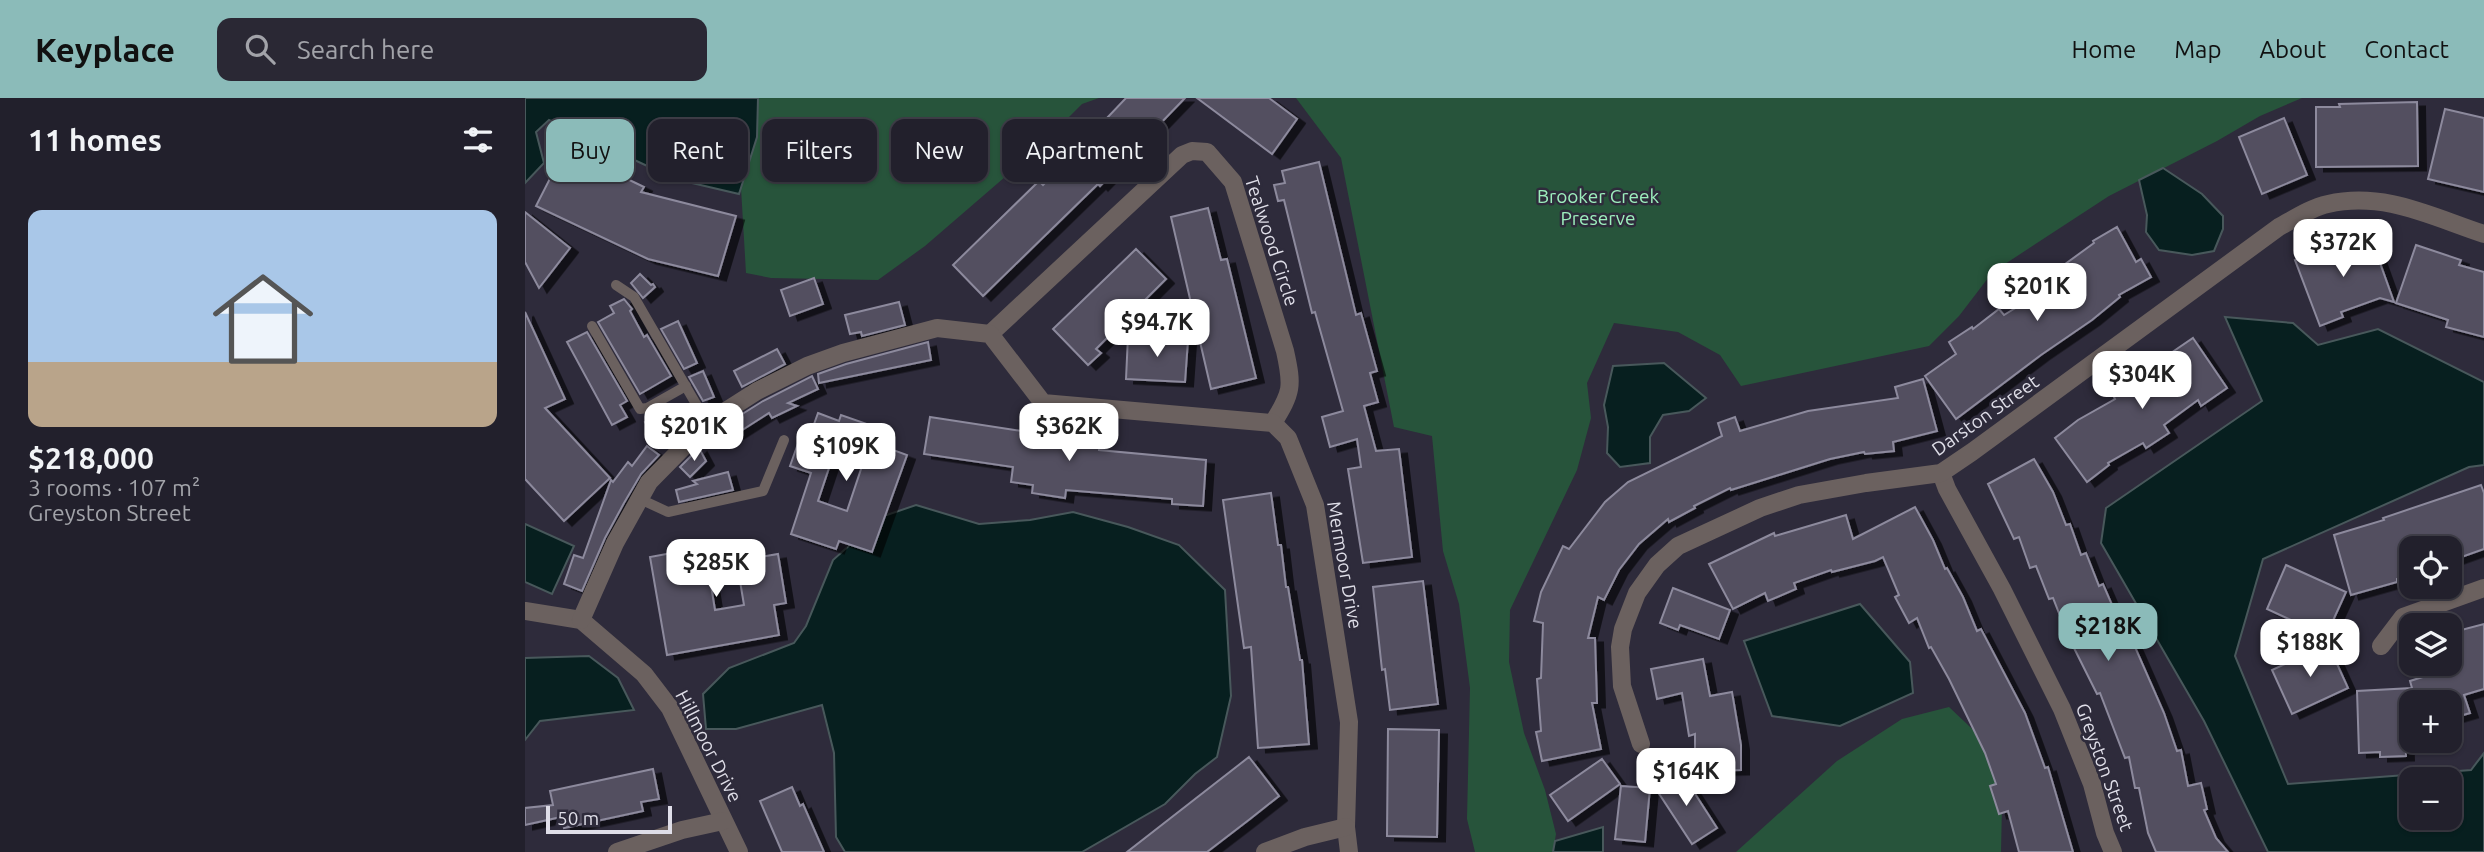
<!DOCTYPE html>
<html lang="en">
<head>
<meta charset="utf-8">
<style>
  body { margin:0; font-family:Ubuntu,sans-serif; background:#2a2834; color:#f1f3f6; height:100vh; display:flex; flex-direction:column; font-size:26px; white-space:nowrap }
  * { box-sizing:border-box; margin:0 }
  p { font-size:23px; color:#a2a3a9 }
  .icon { flex:none; width:38px; height:38px; fill:none; stroke:currentColor; stroke-width:2; stroke-linecap:round; stroke-linejoin:round }
  .map { position:relative; flex:1; overflow:hidden }
  .drawer { display:flex; flex-direction:column; background:#22202c; width:525px }
  .drawer>* { flex:none }
  .hud { position:absolute; left:21px; top:21px; width:665px; height:63px; display:flex; gap:14px }
  .tools { position:absolute; left:1874px; top:438px; display:grid; gap:14px }
  .tools a { display:grid; place-items:center; width:63px; height:63px; border-radius:14px; background:#22202c; box-shadow:0 2px 5px #0004,0 0 0 2px #3f3e48; font-size:35px }
  .scale { position:absolute; left:21px; bottom:18px; width:126px; box-sizing:border-box; padding-left:7px; border:4px solid #dfdee8; border-top:0; font-size:19px; line-height:24px; white-space:nowrap; color:#dfdee8; -webkit-text-stroke:5px #2e2b3b; paint-order:stroke }
  .price { position:absolute; translate:-50% -60px; padding:0 16px; border-radius:14px; background:#fff; color:#222; font-size:23px; line-height:46px; filter:drop-shadow(0 2px 4px #0008) }
  .price::after { content:''; position:absolute; left:50%; top:42px; width:21px; height:16px; margin-left:-10px; background:inherit; clip-path:polygon(0 0,100% 0,50% 100%) }
  .price.selected { background:#8bbbb9; color:#111 }
  ul { padding:0; list-style:none }
  li { display:grid; align-content:center; gap:14px; height:371px; padding:0 28px }
  li+li { border-top:2px solid #3f3e48 }
  li span { display:grid; place-items:center; height:217px; border-radius:14px; color:#555 }
  li>.icon { margin-inline-start:auto }
  span .icon { width:126px; height:126px; fill:#fffc; stroke-width:1 }
  li b { font-size:30px }
  h2 { display:flex; justify-content:space-between; align-items:center; height:84px; padding:0 28px; font-size:30px }
  .chip { padding:0 24px; border-radius:14px; background:#22202c; box-shadow:0 2px 5px #0004,0 0 0 2px #3f3e48; font-size:24px; line-height:63px }
  .chip.selected { background:#8bbbb9; color:#111 }
  header { display:flex; align-items:center; gap:42px; box-sizing:border-box; height:98px; padding:0 35px; background:#8bbbb9; color:#111 }
  header strong { font-size:33px }
  nav { display:flex; gap:38px; margin-inline-start:auto; font-size:24px }
  .search { width:490px; height:63px; background:#2a2834; display:flex; align-items:center; gap:18px; box-sizing:border-box; padding:0 24px; border-radius:14px; color:#a2a3a9; font-size:26px }
  main { display:flex; flex:1; min-height:0 }
  .map>svg:first-child { display:block }
  .green { fill:#27543b }
  .water { fill:#071f1f; stroke:#48585b; stroke-width:2; fill-rule:evenodd }
  .building { fill:#524f61; stroke:#8d8a9d; stroke-width:2; fill-rule:evenodd; filter:url(#shadow) }
  .lines { fill:none; stroke-linecap:round; stroke-linejoin:round }
  .lane { stroke:#6b615f; stroke-width:10 }
  .street { stroke:#6b615f; stroke-width:18 }
  .labels { text-anchor:middle; dominant-baseline:central; stroke-width:5; stroke-linejoin:round; paint-order:stroke }
  .park-label { font-size:19px; fill:#9deebd; stroke:#2e2b3b }
  .street-label { font-size:19px; fill:#dfdee8; stroke:#2e2b3b }
</style>
</head>
<body>
<header>
<strong>Keyplace</strong>
<div class="search"><svg class="icon" aria-label="search" viewBox="0 0 24 24"><circle cx="10" cy="10" r="6"/><path d="M15 15l6 6"/></svg>Search here</div>
<nav><a>Home</a><a>Map</a><a>About</a><a>Contact</a></nav>
</header>
<main>
<section class="drawer">
<h2>11 homes<svg class="icon" aria-label="filters" viewBox="0 0 24 24"><path d="M4 7h16M4 17h16"/><circle cx="9" cy="7" r="2"/><circle cx="15" cy="17" r="2"/></svg></h2>
<ul>
<li><span style="background:linear-gradient(#a9c7e8 70%,#b9a48a 0)"><svg class="icon" aria-label="home" viewBox="0 0 24 24"><path d="M3 11l9-7 9 7M6 9v11h12V9"/></svg></span><div><b>$218,000</b><p>3 rooms · 107 m²</p><p>Greyston Street</p></div></li>
</ul>
</section>
<div class="map">
<svg width="1959" height="754" viewBox="0 0 1959 754">
  <defs>
    <filter id="shadow"><feDropShadow dx="8" dy="4.5" stdDeviation="0" flood-color="#0009"/></filter>
  </defs>
  <rect width="100%" height="100%" fill="#2e2b3b"/>
  <g class="green">
    <path d="M 233,0 L 574,0 L 557,6 L 509,54 L 400,148 L 353,182 L 246,180 L 221,175 L 216,90 L 232,39 Z"/>
    <path d="M 771,0 L 1777,0 L 1735,18 L 1692,43 L 1584,98 L 1480,166 L 1470,171 L 1434,218 L 1404,248 L 1216,288 L 1195,257 L 1153,234 L 1089,225 L 1062,285 L 1066,320 L 1052,372 L 985,512 L 984,564 L 999,635 L 1020,692 L 1031,736 L 1028,754 L 950,754 L 942,721 L 945,590 L 934,506 L 918,453 L 907,338 L 869,329 L 816,60 Z"/>
    <path d="M 1424,609 L 1461,644 L 1477,706 L 1476,754 L 1211,754 L 1312,663 L 1377,621 Z"/>
  </g>
  <g class="water">
    <path d="M 0,0 L 233,0 L 232,39 L 214,96 L 150,81 L 24,22 L 11,34 L 19,65 L 0,85 Z"/>
    <path d="M 1638,70 L 1677,96 L 1698,118 L 1698,131 L 1689,153 L 1667,157 L 1634,152 L 1621,134 L 1622,117 L 1614,82 Z"/>
    <path d="M 1700,219 L 1768,225 L 1793,247 L 1853,231 L 1959,284 L 1959,367 L 1944,369 L 1738,461 L 1710,558 L 1763,686 L 1946,672 L 1959,655 L 1959,754 L 1743,754 L 1679,623 L 1576,445 L 1581,410 L 1737,303 ZM 1886,681 L 1925,681 L 1925,719 L 1886,719 Z"/>
    <path d="M 1139,265 L 1181,300 L 1164,313 L 1138,317 L 1125,339 L 1125,365 L 1095,369 L 1082,355 L 1083,329 L 1079,307 L 1088,268 Z"/>
    <path d="M 391,407 L 454,426 L 505,422 L 548,414 L 603,429 L 654,447 L 700,492 L 706,598 L 692,659 L 670,676 L 640,706 L 557,754 L 320,754 L 311,739 L 309,655 L 297,607 L 211,631 L 181,631 L 178,596 L 204,570 L 269,545 L 281,528 L 308,462 L 356,419 Z"/>
    <path d="M 0,426 L 49,448 L 27,496 L 0,484 Z"/>
    <path d="M 1335,506 L 1385,564 L 1388,595 L 1315,628 L 1247,618 L 1219,543 Z"/>
    <path d="M 64,558 L 93,580 L 109,612 L 15,623 L 0,642 L 0,560 Z"/>
    <path d="M 1078,729 L 1078,754 L 1028,754 L 1030,743 Z"/>
  </g>
  <g class="building">
    <path d="M 601,0 L 660,0 L 575,88 L 573,86 L 458,198 L 428,167 L 514,83 L 518,87 Z"/>
    <path d="M 672,0 L 744,0 L 772,21 L 747,56 Z"/>
    <path d="M 1892,4 L 1893,68 L 1791,69 L 1791,9 L 1815,9 L 1814,6 Z"/>
    <path d="M 1920,11 L 1959,20 L 1959,94 L 1903,81 Z"/>
    <path d="M 1759,20 L 1782,77 L 1737,96 L 1714,39 Z"/>
    <path d="M 40,51 L 119,89 L 116,94 L 211,118 L 193,178 L 123,161 L 11,108 Z"/>
    <path d="M 794,64 L 831,217 L 836,215 L 852,273 L 845,275 L 853,304 L 839,308 L 851,353 L 874,351 L 887,459 L 838,465 L 823,371 L 836,369 L 832,341 L 805,349 L 797,319 L 818,313 L 790,214 L 787,215 L 759,102 L 753,103 L 749,87 L 760,85 L 757,73 Z"/>
    <path d="M 683,110 L 696,162 L 702,161 L 731,280 L 686,291 L 646,119 Z"/>
    <path d="M 0,114 L 45,150 L 14,190 L 0,164 Z"/>
    <path d="M 1592,129 L 1611,164 L 1616,161 L 1626,179 L 1594,197 L 1595,199 L 1567,222 L 1516,257 L 1431,321 L 1400,278 L 1431,256 L 1424,244 L 1447,229 L 1448,231 L 1474,211 L 1479,217 L 1515,195 L 1510,188 L 1569,145 L 1568,143 Z"/>
    <path d="M 1845,137 L 1869,204 L 1855,200 L 1816,214 L 1818,219 L 1795,228 L 1770,162 Z"/>
    <path d="M 1891,147 L 1936,162 L 1934,167 L 1959,174 L 1959,239 L 1921,229 L 1923,222 L 1871,205 Z"/>
    <path d="M 611,151 L 641,181 L 571,251 L 576,255 L 563,267 L 528,231 Z"/>
    <path d="M 115,176 L 126,187 L 128,186 L 130,189 L 118,200 L 106,185 Z"/>
    <path d="M 289,180 L 298,206 L 265,218 L 256,192 Z"/>
    <path d="M 99,201 L 107,211 L 105,213 L 119,239 L 122,237 L 146,278 L 115,296 L 73,224 L 89,215 L 85,208 Z"/>
    <path d="M 374,204 L 380,227 L 337,238 L 336,234 L 325,236 L 320,217 Z"/>
    <path d="M 0,214 L 40,301 L 20,310 L 85,380 L 39,423 L 0,381 Z"/>
    <path d="M 153,223 L 172,265 L 159,271 L 136,231 Z"/>
    <path d="M 62,234 L 102,303 L 95,307 L 102,319 L 87,327 L 42,244 Z"/>
    <path d="M 603,238 L 663,242 L 660,284 L 601,281 Z"/>
    <path d="M 1668,240 L 1702,290 L 1676,308 L 1673,302 L 1639,327 L 1644,335 L 1621,350 L 1618,345 L 1583,365 L 1584,367 L 1562,384 L 1530,340 L 1553,322 L 1590,301 L 1589,299 L 1616,282 L 1643,257 Z"/>
    <path d="M 403,244 L 406,262 L 294,285 L 293,276 L 321,266 Z"/>
    <path d="M 252,251 L 260,266 L 217,289 L 209,273 Z"/>
    <path d="M 178,273 L 189,299 L 178,303 L 164,279 Z"/>
    <path d="M 287,278 L 293,291 L 263,305 L 272,308 L 247,320 L 244,315 L 211,336 L 203,325 L 238,303 Z"/>
    <path d="M 1398,281 L 1412,333 L 1368,344 L 1369,353 L 1340,356 L 1339,354 L 1305,361 L 1206,392 L 1205,390 L 1169,408 L 1170,410 L 1144,424 L 1143,421 L 1114,446 L 1094,472 L 1079,502 L 1073,499 L 1063,540 L 1070,540 L 1072,605 L 1067,605 L 1076,651 L 1017,663 L 1011,634 L 1016,633 L 1012,581 L 1016,580 L 1018,525 L 1009,523 L 1016,494 L 1038,448 L 1044,451 L 1080,404 L 1103,384 L 1197,338 L 1193,325 L 1210,319 L 1215,333 L 1283,313 L 1373,300 L 1370,289 Z"/>
    <path d="M 150,307 L 155,321 L 127,336 L 120,324 Z"/>
    <path d="M 293,315 L 314,323 L 316,317 L 362,333 L 357,348 L 382,357 L 347,454 L 314,443 L 311,451 L 266,436 L 286,375 L 265,368 L 275,340 L 283,343 ZM 308,358 L 337,368 L 322,413 L 293,403 Z"/>
    <path d="M 405,319 L 549,341 L 548,346 L 574,348 L 574,352 L 681,362 L 678,408 L 647,406 L 647,401 L 541,392 L 540,400 L 507,395 L 508,387 L 486,384 L 488,369 L 399,356 Z"/>
    <path d="M 122,348 L 134,357 L 116,376 L 99,405 L 80,440 L 57,493 L 39,486 L 49,457 L 58,460 L 86,382 L 88,384 L 103,364 L 107,368 Z"/>
    <path d="M 174,350 L 181,363 L 165,379 L 155,369 Z"/>
    <path d="M 1509,361 L 1528,394 L 1541,427 L 1545,426 L 1556,457 L 1561,455 L 1574,488 L 1578,486 L 1590,514 L 1598,510 L 1611,537 L 1606,540 L 1639,615 L 1652,653 L 1656,652 L 1663,688 L 1676,685 L 1682,711 L 1679,712 L 1691,740 L 1703,754 L 1631,754 L 1623,735 L 1614,690 L 1610,690 L 1604,659 L 1600,660 L 1575,595 L 1572,596 L 1543,538 L 1528,500 L 1524,501 L 1511,468 L 1505,470 L 1494,439 L 1489,441 L 1463,386 Z"/>
    <path d="M 203,374 L 208,392 L 154,404 L 151,392 L 172,386 L 168,383 Z"/>
    <path d="M 1956,387 L 1959,395 L 1959,451 L 1931,461 L 1927,450 L 1886,450 L 1886,477 L 1872,481 L 1872,484 L 1826,497 L 1809,437 L 1859,422 L 1858,420 Z"/>
    <path d="M 746,395 L 753,447 L 756,447 L 761,489 L 763,489 L 775,562 L 777,562 L 784,646 L 733,650 L 726,549 L 719,550 L 698,402 Z"/>
    <path d="M 1390,409 L 1408,442 L 1420,471 L 1422,470 L 1438,499 L 1452,533 L 1456,531 L 1500,615 L 1520,670 L 1523,669 L 1548,754 L 1494,754 L 1483,713 L 1474,716 L 1465,688 L 1471,686 L 1460,655 L 1424,581 L 1406,549 L 1404,550 L 1392,520 L 1384,525 L 1370,499 L 1374,497 L 1358,459 L 1350,463 L 1307,474 L 1306,472 L 1269,485 L 1271,491 L 1243,503 L 1240,495 L 1208,511 L 1184,466 L 1249,435 L 1250,438 L 1321,417 L 1328,441 Z"/>
    <path d="M 185,448 L 188,467 L 253,456 L 261,505 L 249,507 L 254,537 L 142,557 L 125,459 ZM 214,477 L 219,507 L 190,512 L 185,481 Z"/>
    <path d="M 1761,467 L 1821,494 L 1801,538 L 1742,511 Z"/>
    <path d="M 898,483 L 913,606 L 865,612 L 860,571 L 857,572 L 848,489 Z"/>
    <path d="M 1148,490 L 1205,512 L 1194,541 L 1155,527 L 1153,532 L 1135,525 Z"/>
    <path d="M 1959,526 L 1959,591 L 1939,597 L 1945,615 L 1925,621 L 1925,604 L 1879,604 L 1881,658 L 1855,659 L 1855,654 L 1834,655 L 1832,593 L 1887,590 L 1885,583 L 1904,577 L 1901,565 L 1925,565 L 1925,557 L 1931,555 L 1925,535 Z"/>
    <path d="M 1803,546 L 1823,590 L 1767,616 L 1747,572 Z"/>
    <path d="M 1178,561 L 1185,598 L 1207,594 L 1216,647 L 1216,672 L 1170,673 L 1170,636 L 1164,638 L 1157,595 L 1132,601 L 1126,571 Z"/>
    <path d="M 863,631 L 914,632 L 912,739 L 862,738 Z"/>
    <path d="M 724,659 L 754,698 L 725,721 L 682,754 L 602,754 Z"/>
    <path d="M 1077,661 L 1095,686 L 1043,723 L 1025,697 Z"/>
    <path d="M 128,671 L 134,701 L 116,704 L 118,713 L 39,730 L 36,719 L 0,727 L 0,710 L 28,707 L 25,693 Z"/>
    <path d="M 1156,674 L 1192,730 L 1167,746 L 1131,691 Z"/>
    <path d="M 1096,688 L 1125,690 L 1120,744 L 1090,741 Z"/>
    <path d="M 267,689 L 275,708 L 278,706 L 299,754 L 257,754 L 235,703 Z"/>
  </g>
  <g class="lines">
    <g class="lane">
      <path d="M 91,187 L 109,199 L 182,325"/>
      <path d="M 67,228 L 115,311 L 122,310 L 161,288"/>
      <path d="M 115,401 L 143,414 L 238,393 L 259,342"/>
    </g>
    <g class="street">
      <path d="M 465,236 L 657,57 L 667,53 L 682,54 L 708,84 L 760,253 C 768,289 767,294 748,325"/>
      <path d="M 1416,375 L 1422,391 L 1477,491 L 1537,611 L 1567,686 L 1580,735 L 1588,754"/>
      <path d="M 0,513 L 56,522 L 119,576 L 145,610 L 214,754"/>
      <path d="M 56,522 L 90,445 L 124,384 L 182,325 L 232,293 L 282,268 L 318,255 L 412,230 L 465,236 L 518,305 L 748,325 L 763,340 L 790,407 L 824,624 L 821,729 L 824,754"/>
      <path d="M 1856,548 L 1878,519 L 1959,490"/>
      <path d="M 1116,646 L 1097,588 L 1095,549 L 1098,531 L 1112,495 L 1132,467 L 1153,448 L 1235,410 L 1274,397 L 1341,385 L 1416,375 L 1447,354 L 1754,129 C 1769,121 1785,110 1803,106 C 1859,93 1907,119 1959,136"/>
      <path d="M 92,754 L 157,732 L 198,723"/>
      <path d="M 740,754 L 780,739 L 821,729"/>
    </g>
  </g>
  <g class="labels">
    <g class="park-label">
      <text x="1073" y="98">Brooker Creek<tspan x="1073" dy="22">Preserve</tspan></text>
    </g>
    <g class="street-label">
      <text transform="translate(747 143) rotate(72)">Tealwood Circle</text>
      <text transform="translate(1460 317) rotate(-35)">Darston Street</text>
      <text transform="translate(820 467) rotate(80)">Mermoor Drive</text>
      <text transform="translate(184 648) rotate(63)">Hillmoor Drive</text>
      <text transform="translate(1580 669) rotate(70)">Greyston Street</text>
    </g>
  </g>
</svg>
<div class="tools">
<a><svg class="icon" aria-label="locate" viewBox="0 0 24 24"><circle cx="12" cy="12" r="6"/><path d="M12 2v4M12 18v4M2 12h4M18 12h4"/></svg></a>
<a><svg class="icon" aria-label="layers" viewBox="0 0 24 24"><path d="M12 4l9 5-9 5-9-5zM3 14l9 5 9-5"/></svg></a>
<a>+</a>
<a>−</a>
</div>
<div class="scale">50 m</div>
<b class="price" style="left:1818px;top:181px">$372K</b>
<b class="price" style="left:1512px;top:225px">$201K</b>
<b class="price" style="left:632px;top:261px">$94.7K</b>
<b class="price" style="left:1617px;top:313px">$304K</b>
<b class="price" style="left:169px;top:365px">$201K</b>
<b class="price" style="left:544px;top:365px">$362K</b>
<b class="price" style="left:321px;top:385px">$109K</b>
<b class="price" style="left:191px;top:501px">$285K</b>
<b class="price selected" style="left:1583px;top:565px">$218K</b>
<b class="price" style="left:1785px;top:581px">$188K</b>
<b class="price" style="left:1161px;top:710px">$164K</b>
<div class="hud">
<a class="chip selected">Buy</a>
<a class="chip">Rent</a>
<a class="chip">Filters</a>
<a class="chip">New</a>
<a class="chip">Apartment</a>
</div>
</div>
</main>
</body>
</html>
